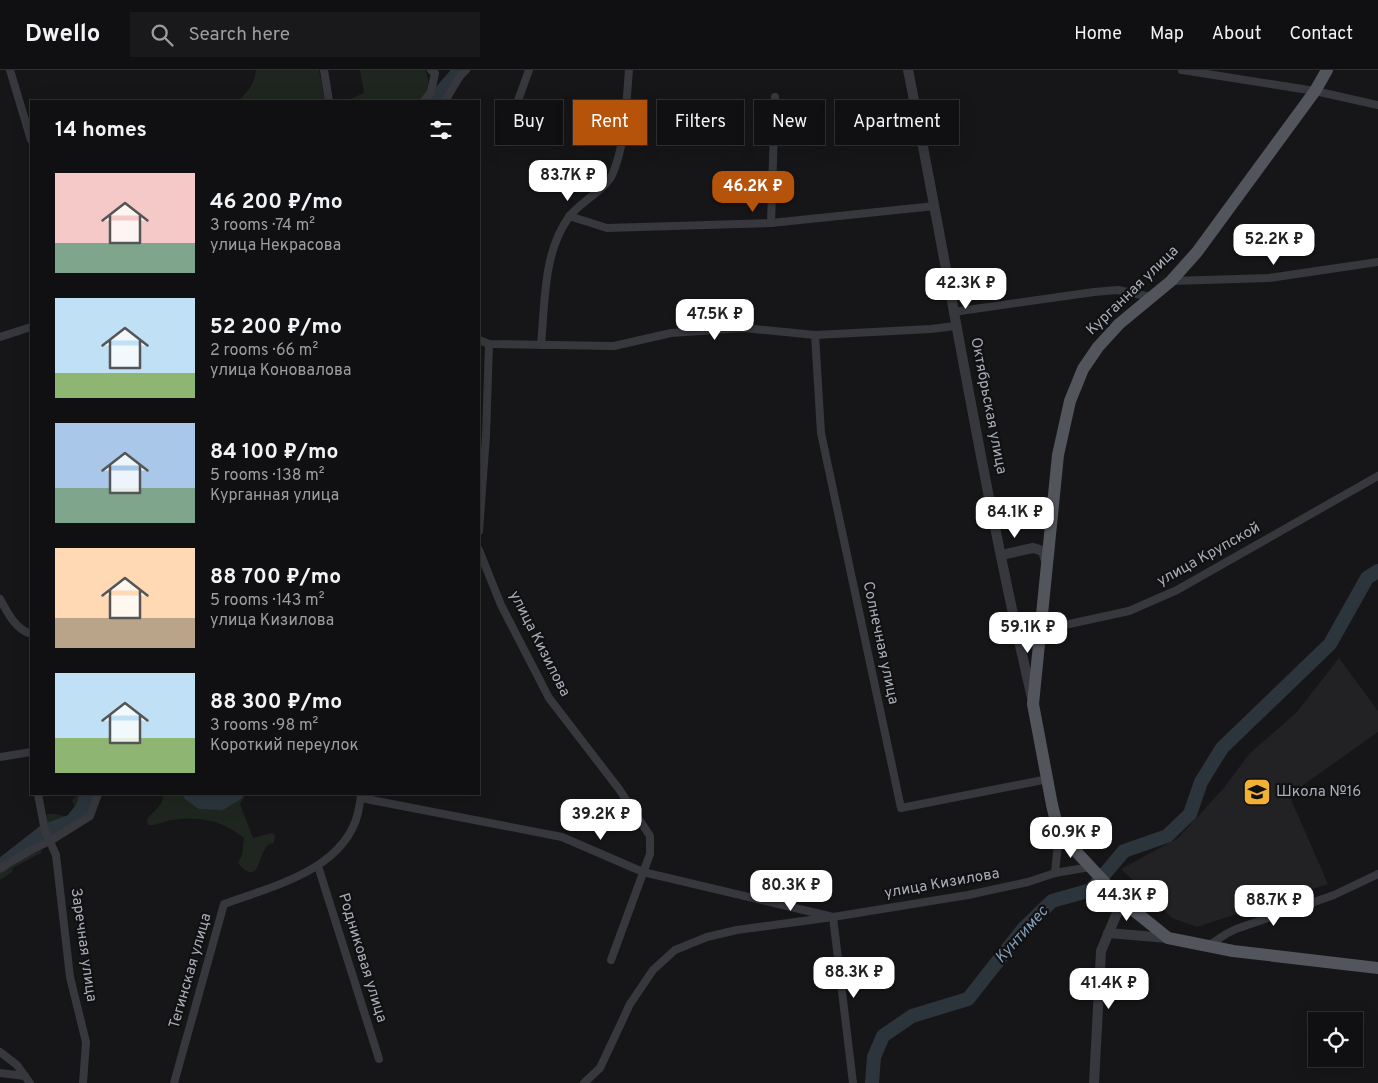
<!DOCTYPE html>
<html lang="en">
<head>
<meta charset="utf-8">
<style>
  body { margin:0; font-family:Overpass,sans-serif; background:#19191b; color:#f1f3f6; height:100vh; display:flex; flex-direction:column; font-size:19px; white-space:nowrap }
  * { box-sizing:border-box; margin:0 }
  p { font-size:16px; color:#9c9d9f }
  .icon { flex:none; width:28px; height:28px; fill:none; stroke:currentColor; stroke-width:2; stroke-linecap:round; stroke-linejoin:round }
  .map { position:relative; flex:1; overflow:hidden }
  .drawer { position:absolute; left:30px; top:30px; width:450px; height:695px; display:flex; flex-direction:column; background:#101012; border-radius:0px; box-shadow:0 5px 20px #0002,0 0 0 1px #303032 }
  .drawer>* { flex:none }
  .top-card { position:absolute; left:495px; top:30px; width:475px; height:45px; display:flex; gap:10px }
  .controls { position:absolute; left:1308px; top:942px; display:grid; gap:10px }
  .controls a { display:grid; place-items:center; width:55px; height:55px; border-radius:0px; background:#101012; box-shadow:0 5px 20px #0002,0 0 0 1px #303032; font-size:25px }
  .price { position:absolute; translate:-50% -42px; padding:0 11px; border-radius:10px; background:#fff; color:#222; font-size:16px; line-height:32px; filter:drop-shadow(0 1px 2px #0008) }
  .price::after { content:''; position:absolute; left:50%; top:30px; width:15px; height:11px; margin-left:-8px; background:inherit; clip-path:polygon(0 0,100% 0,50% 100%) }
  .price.selected { background:#b45309; color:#fff }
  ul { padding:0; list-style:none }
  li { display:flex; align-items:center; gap:15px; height:125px; padding:0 25px }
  li span { display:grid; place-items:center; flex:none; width:140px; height:100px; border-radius:0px; color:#555 }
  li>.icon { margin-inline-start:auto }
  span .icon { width:60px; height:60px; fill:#fffc; stroke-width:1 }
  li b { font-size:21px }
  h2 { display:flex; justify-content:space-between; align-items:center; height:60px; padding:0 25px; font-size:21px }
  .tag { padding:0 18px; border-radius:0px; background:#101012; box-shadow:0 5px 20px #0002,0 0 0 1px #303032; font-size:18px; line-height:45px }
  .tag.selected { background:#b45309; color:#fff }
  header { display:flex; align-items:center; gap:30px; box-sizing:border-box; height:70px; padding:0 25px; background:#101012; border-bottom:1px solid #303032 }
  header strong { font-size:24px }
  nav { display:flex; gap:28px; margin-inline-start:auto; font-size:18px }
  .search { width:350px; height:45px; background:#19191b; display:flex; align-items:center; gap:12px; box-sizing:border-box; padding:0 18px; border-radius:0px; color:#9c9d9f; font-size:19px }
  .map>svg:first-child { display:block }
  .built { fill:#222225 }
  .green { fill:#1e261f }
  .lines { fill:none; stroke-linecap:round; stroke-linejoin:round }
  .river { stroke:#2c353c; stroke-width:14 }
  .minor { stroke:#37383d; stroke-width:8 }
  .tertiary { stroke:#37383d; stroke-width:10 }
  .primary { stroke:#53555c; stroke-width:12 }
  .labels { text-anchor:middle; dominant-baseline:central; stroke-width:4.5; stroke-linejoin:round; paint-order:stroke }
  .street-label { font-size:15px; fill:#a8adb8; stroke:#111113 }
  .poi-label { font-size:15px; fill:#a8adb8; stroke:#111113; text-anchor:start }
  .water-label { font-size:16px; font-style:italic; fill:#7f9bb3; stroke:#111113 }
</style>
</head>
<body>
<header>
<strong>Dwello</strong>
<div class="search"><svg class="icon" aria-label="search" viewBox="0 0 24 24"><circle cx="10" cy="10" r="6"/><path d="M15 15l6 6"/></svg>Search here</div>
<nav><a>Home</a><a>Map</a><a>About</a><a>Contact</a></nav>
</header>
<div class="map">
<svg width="1378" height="1013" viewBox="0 0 1378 1013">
  <rect width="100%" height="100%" fill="#161618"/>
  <path class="built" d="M 1339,588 L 1378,641 L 1378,662 L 1289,725 L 1328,814 L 1197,857 L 1172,848 L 1121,799 L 1178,768 L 1223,719 L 1249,684 L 1297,642 Z"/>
  <g class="green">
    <path d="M 256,0 L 319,0 L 325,31 L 238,31 C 247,22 255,14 256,0 Z"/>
    <path d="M 360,0 L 425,0 C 430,12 431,21 422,31 L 346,31 L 364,23 Z"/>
    <path d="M 79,724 L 93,724 L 89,738 L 84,747 L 51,764 L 45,749 L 46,745 C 57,741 61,748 72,746 L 75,738 L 72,730 Z"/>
    <path d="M 163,724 L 252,724 L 245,726 L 240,734 L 253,768 L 272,763 L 275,765 L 274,773 C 270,774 267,775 265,779 C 258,789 258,817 238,793 L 242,785 L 244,768 C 220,749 200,747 171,750 C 163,751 156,756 148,755 L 147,750 C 152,741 164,736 163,724 Z"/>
    <path d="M 39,763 L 44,769 L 41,783 L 13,798 L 12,802 L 0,810 L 0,796 L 17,786 L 22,774 Z"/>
  </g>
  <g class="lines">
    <g class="river">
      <path d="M 433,31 L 460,0"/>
      <path d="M 190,724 L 201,732 L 221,733 L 236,724"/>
      <path d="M 0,796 L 45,761 L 72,751 L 83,737 L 87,724"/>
      <path d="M 872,1013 L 874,987 L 883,966 L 912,946 L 968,929 L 1024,858 L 1052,831 L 1091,820 L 1124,781 L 1167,766 L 1190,744 L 1201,712 L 1222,678 L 1330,574 L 1367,508 L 1378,501"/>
    </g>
    <g class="minor">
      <path d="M 10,0 L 31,70"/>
      <path d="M 324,0 L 329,31"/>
      <path d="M 1182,0 L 1315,21 L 1378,35"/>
      <path d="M 424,31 L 431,22 L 435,3 L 431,0"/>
      <path d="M 445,31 L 460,6 L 466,0"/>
      <path d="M 503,72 L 529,0"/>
      <path d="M 569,146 L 607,158 L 771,153 L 935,136"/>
      <path d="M 771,153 L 775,27"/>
      <path d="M 1171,211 L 1269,208 L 1378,192"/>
      <path d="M 953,242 L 1094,222 L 1118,220 L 1151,227"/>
      <path d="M 815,265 L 821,363 L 901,738 L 1048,709"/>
      <path d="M 0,267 L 31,257"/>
      <path d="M 479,270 L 489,274 L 614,276 L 671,263 L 744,258 L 815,265 L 931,259 L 955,256"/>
      <path d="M 541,275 C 545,234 543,182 569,147 C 579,133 606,119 612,105 C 626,74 626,33 629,0"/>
      <path d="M 479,461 L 486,366 L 489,274"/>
      <path d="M 479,480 L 501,535 L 549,628 L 619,719 L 650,766 L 650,784 L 611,890"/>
      <path d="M 0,529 C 8,543 15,559 31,564"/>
      <path d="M 1041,558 L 1069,554 L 1129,541 L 1177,520 L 1378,406"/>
      <path d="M 0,687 L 31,682"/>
      <path d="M 38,724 L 45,761 L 56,785 L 70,907 L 86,972 L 83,1013"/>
      <path d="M 361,728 L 562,767 L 643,802 L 833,847 L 853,1013"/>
      <path d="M 318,796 L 379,989"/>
      <path d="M 0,798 L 33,779 L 50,771 L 90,746 L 98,724"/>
      <path d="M 1055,803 L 1090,797"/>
      <path d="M 1208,876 L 1226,864 L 1236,859 L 1334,825 L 1378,804"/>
      <path d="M 0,982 L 17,995 L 30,1013"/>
      <path d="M 0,1003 L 25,1006"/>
      <path d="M 174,1013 L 224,834 C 273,816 344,800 358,743 C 359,736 361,730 361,724"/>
      <path d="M 584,1013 L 600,998 L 630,934 L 653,900 L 675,880 L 707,867 L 737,860 L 833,847 L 968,825 L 1028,812 L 1055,803 L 1059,763"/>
    </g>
    <g class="tertiary">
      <path d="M 908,0 C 950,209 983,420 1032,628"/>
      <path d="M 1001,485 L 1033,478 L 1043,481 L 1046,491"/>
      <path d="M 1017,566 C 1026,572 1032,572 1041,566"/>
      <path d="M 1108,863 L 1168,868"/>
      <path d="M 1094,1013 L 1101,881 L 1122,831"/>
    </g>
    <path class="primary" d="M 1327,0 L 1315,21 L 1197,182 L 1171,211 L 1119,254 L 1098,277 L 1083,299 L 1070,331 L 1058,385 L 1033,634 L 1052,735 L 1059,763 L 1122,831 L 1168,868 L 1233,881 L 1378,898"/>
  </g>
  <defs>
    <g id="school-square" transform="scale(1.4375)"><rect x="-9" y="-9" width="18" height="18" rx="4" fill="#f2b134" stroke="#111113"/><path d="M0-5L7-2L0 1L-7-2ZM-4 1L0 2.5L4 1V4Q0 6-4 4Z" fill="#111"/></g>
  </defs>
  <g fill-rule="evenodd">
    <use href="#school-square" x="1257" y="722"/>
  </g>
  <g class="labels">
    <g class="street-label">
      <text transform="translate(1133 221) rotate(-44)">Курганная улица</text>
      <text transform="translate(988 336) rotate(79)">Октябрьская улица</text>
      <text transform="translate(1209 485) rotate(-29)">улица Крупской</text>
      <text transform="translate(880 573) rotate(78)">Солнечная улица</text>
      <text transform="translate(539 574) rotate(63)">улица Кизилова</text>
      <text transform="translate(942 814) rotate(-10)">улица Кизилова</text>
      <text transform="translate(83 875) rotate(82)">Заречная улица</text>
      <text transform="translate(362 888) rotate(73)">Родниковая улица</text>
      <text transform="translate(191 901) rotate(-74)">Тегинская улица</text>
    </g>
    <g class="poi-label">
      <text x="1276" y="722">Школа №16</text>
    </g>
    <g class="water-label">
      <text transform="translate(1022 865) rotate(-48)">Кунтимес</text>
    </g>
  </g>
</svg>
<div class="controls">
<a><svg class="icon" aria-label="locate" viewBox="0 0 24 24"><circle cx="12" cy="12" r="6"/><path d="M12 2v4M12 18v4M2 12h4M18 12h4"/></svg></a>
</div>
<b class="price" style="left:568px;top:132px">83.7K ₽</b>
<b class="price selected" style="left:753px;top:143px">46.2K ₽</b>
<b class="price" style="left:1274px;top:196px">52.2K ₽</b>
<b class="price" style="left:966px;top:240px">42.3K ₽</b>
<b class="price" style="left:715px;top:271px">47.5K ₽</b>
<b class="price" style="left:1015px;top:469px">84.1K ₽</b>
<b class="price" style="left:1028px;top:584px">59.1K ₽</b>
<b class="price" style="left:601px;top:771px">39.2K ₽</b>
<b class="price" style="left:1071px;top:789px">60.9K ₽</b>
<b class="price" style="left:791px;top:842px">80.3K ₽</b>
<b class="price" style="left:1127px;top:852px">44.3K ₽</b>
<b class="price" style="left:1274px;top:857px">88.7K ₽</b>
<b class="price" style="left:854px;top:929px">88.3K ₽</b>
<b class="price" style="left:1109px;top:940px">41.4K ₽</b>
<div class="top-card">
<a class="tag">Buy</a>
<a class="tag selected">Rent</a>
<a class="tag">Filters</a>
<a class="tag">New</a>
<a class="tag">Apartment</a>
</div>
<section class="drawer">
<h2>14 homes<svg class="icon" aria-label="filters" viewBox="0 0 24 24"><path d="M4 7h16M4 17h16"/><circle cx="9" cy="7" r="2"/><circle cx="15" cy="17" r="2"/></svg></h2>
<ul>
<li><span style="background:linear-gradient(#f6c9c9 70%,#7fa58c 0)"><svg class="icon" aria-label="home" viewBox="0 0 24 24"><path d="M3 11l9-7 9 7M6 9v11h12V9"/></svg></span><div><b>46 200 ₽/mo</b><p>3 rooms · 74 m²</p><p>улица Некрасова</p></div></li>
<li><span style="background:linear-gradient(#bfe0f5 75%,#8fb573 0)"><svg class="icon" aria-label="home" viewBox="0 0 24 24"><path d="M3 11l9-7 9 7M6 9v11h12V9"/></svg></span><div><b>52 200 ₽/mo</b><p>2 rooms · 66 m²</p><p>улица Коновалова</p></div></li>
<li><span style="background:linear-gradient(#a9c7e8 65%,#7fa58c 0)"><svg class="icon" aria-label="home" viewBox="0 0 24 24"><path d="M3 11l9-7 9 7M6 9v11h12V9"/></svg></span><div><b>84 100 ₽/mo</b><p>5 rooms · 138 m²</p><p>Курганная улица</p></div></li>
<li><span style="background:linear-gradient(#ffd9b3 70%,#b9a48a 0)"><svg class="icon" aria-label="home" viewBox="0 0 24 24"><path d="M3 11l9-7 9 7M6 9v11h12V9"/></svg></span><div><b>88 700 ₽/mo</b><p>5 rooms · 143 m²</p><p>улица Кизилова</p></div></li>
<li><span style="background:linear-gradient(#bfe0f5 65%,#8fb573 0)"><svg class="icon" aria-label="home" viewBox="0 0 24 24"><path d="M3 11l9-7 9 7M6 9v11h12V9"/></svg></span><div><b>88 300 ₽/mo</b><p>3 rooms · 98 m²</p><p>Короткий переулок</p></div></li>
</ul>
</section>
</div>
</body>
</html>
